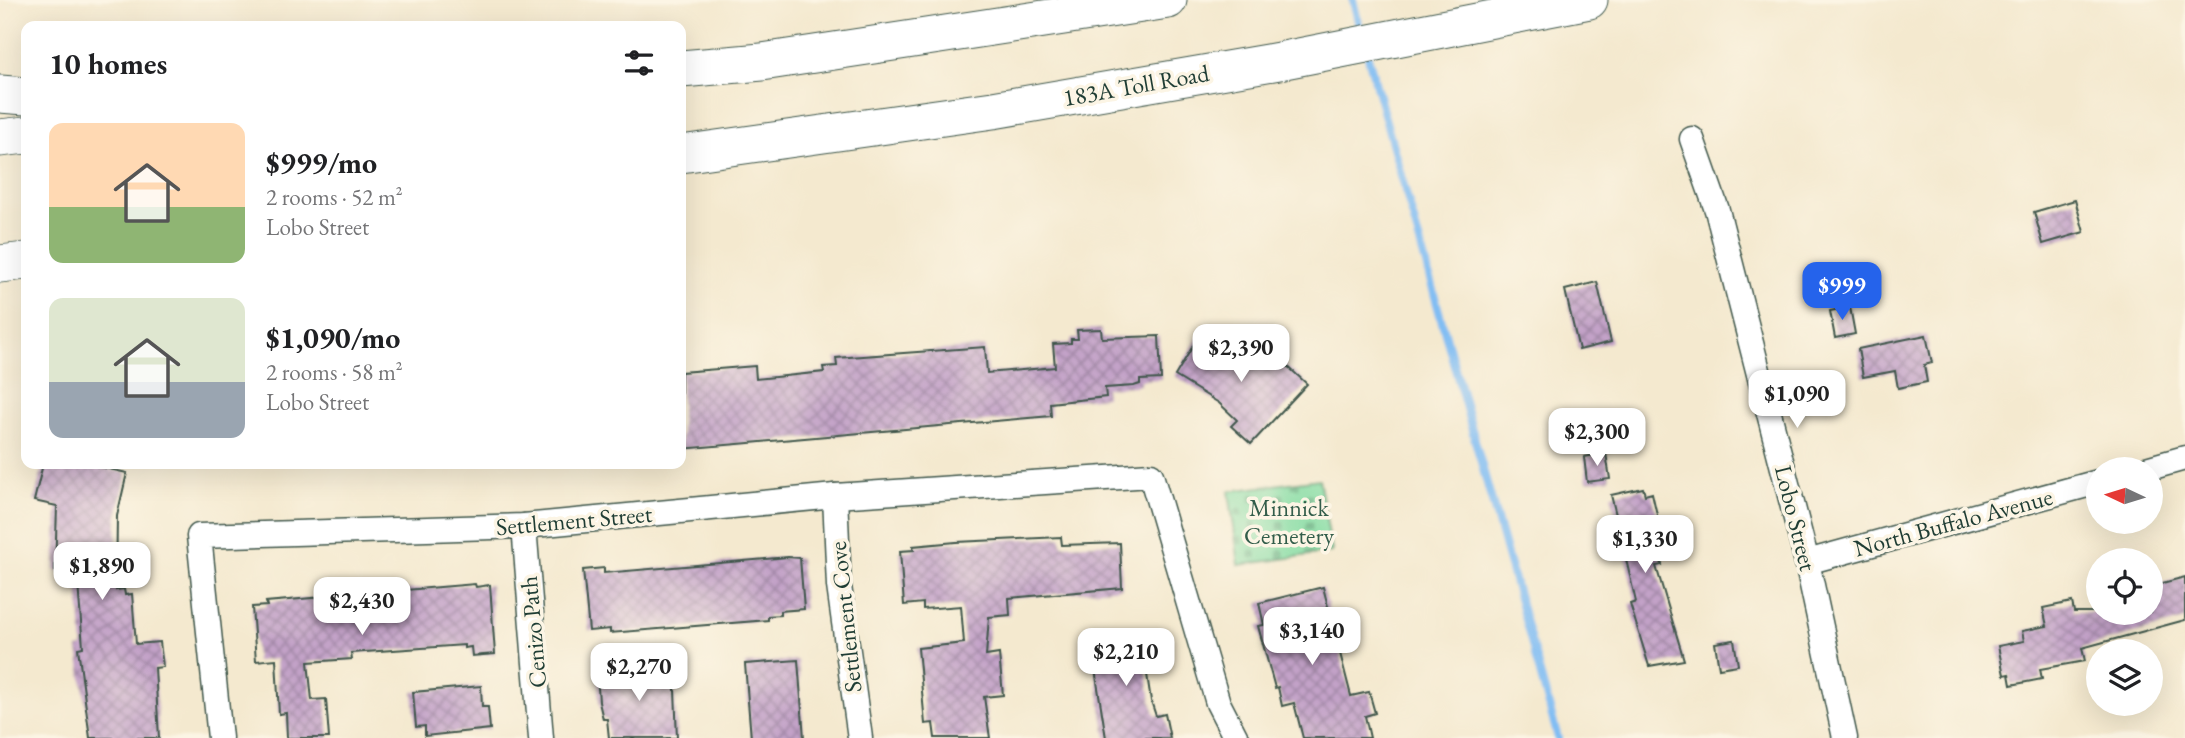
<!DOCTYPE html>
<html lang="en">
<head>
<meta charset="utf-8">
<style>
  body { margin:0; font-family:"EB Garamond",serif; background:#f2f2f2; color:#202124; height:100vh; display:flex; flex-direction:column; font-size:26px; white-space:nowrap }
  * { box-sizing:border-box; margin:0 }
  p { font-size:23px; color:#757577 }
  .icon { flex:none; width:38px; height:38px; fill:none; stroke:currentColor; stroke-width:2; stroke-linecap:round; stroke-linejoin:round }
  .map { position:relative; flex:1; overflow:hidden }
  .drawer { position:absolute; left:21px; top:21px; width:665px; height:448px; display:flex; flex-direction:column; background:#fff; border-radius:14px; box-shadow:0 7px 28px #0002 }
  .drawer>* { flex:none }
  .needle { width:46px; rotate:274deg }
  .controls { position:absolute; left:2086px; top:457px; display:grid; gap:14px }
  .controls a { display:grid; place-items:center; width:77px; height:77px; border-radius:50%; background:#fff; box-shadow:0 7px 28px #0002; font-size:35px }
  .price { position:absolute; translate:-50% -60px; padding:0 16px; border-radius:14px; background:#fff; color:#222; font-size:23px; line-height:46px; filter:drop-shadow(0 2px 4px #0008) }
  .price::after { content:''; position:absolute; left:50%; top:42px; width:21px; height:16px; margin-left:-10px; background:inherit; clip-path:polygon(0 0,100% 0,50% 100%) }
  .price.active { background:#2563eb; color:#fff }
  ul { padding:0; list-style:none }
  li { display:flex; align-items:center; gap:21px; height:175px; padding:0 28px }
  li span { display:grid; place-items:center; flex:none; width:196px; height:140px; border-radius:14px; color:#555 }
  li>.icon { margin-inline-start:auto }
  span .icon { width:84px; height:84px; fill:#fffc; stroke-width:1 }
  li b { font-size:30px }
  h2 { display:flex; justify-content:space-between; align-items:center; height:84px; padding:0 28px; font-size:30px }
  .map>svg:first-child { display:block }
  .cemetery { fill:url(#cemetery-stones); stroke:#508c6a; stroke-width:2 }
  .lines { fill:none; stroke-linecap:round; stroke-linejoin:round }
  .stream { stroke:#81bdf3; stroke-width:8 }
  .building { fill:url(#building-cross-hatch) }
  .minor-casing { stroke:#3f574b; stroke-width:27 }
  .highway-casing { stroke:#3f574b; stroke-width:39 }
  .minor { stroke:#fff; stroke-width:24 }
  .highway { stroke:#fff; stroke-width:37 }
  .labels { text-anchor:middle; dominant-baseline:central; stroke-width:7; stroke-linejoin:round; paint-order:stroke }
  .street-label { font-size:24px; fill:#1f3d34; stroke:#fcf5e5 }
  .park-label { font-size:24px; fill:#325d4a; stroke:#fcf5e5 }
</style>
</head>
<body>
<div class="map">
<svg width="2185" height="738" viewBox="0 0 2185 738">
  <defs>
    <pattern id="cemetery-stones" width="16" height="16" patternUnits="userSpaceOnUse" patternTransform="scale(1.75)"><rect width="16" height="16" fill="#80dba1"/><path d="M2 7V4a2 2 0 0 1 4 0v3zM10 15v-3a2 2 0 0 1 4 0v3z" fill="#68b384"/></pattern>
    <pattern id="building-cross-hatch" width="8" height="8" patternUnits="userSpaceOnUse" patternTransform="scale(1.75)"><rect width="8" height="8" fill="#c3a2c8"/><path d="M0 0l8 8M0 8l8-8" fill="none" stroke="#9e85a3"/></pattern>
  </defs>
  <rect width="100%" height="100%" fill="#fcf5e5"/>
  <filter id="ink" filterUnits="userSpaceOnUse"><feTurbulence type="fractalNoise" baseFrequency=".0143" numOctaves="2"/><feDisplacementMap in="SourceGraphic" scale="14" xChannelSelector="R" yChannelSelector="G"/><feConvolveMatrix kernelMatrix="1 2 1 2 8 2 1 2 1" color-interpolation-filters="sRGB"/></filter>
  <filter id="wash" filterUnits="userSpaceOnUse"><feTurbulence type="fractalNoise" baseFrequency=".00686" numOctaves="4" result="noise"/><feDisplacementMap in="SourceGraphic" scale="28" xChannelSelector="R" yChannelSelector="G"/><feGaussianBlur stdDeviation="1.57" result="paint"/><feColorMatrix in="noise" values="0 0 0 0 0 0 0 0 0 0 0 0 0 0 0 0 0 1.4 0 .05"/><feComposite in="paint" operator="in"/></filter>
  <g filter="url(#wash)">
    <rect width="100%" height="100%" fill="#f4e9cf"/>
    <path class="cemetery" d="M 1319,479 L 1332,552 L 1239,565 L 1229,491 Z"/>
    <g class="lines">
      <g class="stream">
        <path d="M 1353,0 L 1361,34"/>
        <path d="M 1367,53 L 1558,738"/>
      </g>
    </g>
    <g id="blocks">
      <g class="building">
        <path d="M 2075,200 L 2084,232 L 2043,244 L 2034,212 Z"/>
        <path d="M 1597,282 L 1611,342 L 1579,350 L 1565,290 Z"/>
        <path d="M 1850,307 L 1855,334 L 1835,338 L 1830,311 Z"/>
        <path d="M 1101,329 L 1102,338 L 1159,336 L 1161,379 L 1140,380 L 1140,384 L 1134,386 L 1105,388 L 1106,397 L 1050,403 L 1051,416 L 681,449 L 681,372 L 755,366 L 756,379 L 824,372 L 823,367 L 837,366 L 836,358 L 985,347 L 987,373 L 1055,367 L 1053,344 L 1071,343 L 1071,339 L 1078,339 L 1077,330 Z"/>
        <path d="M 1202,331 L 1259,366 L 1272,352 L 1307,384 L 1251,444 L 1231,426 L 1237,420 L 1219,403 L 1175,376 Z"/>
        <path d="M 1926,335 L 1932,363 L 1924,365 L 1927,382 L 1898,388 L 1895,371 L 1863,377 L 1858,349 Z"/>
        <path d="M 1606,453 L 1610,479 L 1587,482 L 1584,457 Z"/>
        <path d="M 43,464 L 87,464 L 127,473 L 117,516 L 116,590 L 124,589 L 125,595 L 132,594 L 136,644 L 160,642 L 163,667 L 155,668 L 159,738 L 90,738 L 78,648 L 83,647 L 77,571 L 55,571 L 57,506 L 34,501 Z"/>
        <path d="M 1643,488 L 1645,495 L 1652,493 L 1658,519 L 1651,521 L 1662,565 L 1656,566 L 1684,660 L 1649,666 L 1630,604 L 1636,602 L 1621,538 L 1611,541 L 1606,518 L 1616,515 L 1611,495 Z"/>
        <path d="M 1061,537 L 1062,545 L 1120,543 L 1122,588 L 1009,598 L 1010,615 L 989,617 L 986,656 L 999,654 L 1003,695 L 984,697 L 990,738 L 935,738 L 933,723 L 925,724 L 918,648 L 964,643 L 961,606 L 923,609 L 923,603 L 904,605 L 900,551 L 914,550 L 913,546 L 956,542 Z"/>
        <path d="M 788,557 L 800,558 L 804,609 L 780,611 L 780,615 L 768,616 L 768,620 L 610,633 L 610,629 L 589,631 L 583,570 L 604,568 L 604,573 Z"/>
        <path d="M 2185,577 L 2185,620 L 2082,648 L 2085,661 L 2040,669 L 2042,679 L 2011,685 L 2009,674 L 2004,675 L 1998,646 L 2024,641 L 2022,631 L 2047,626 L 2043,608 L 2072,602 L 2074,612 L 2151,612 L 2151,586 Z"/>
        <path d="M 475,584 L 476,587 L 490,585 L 495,654 L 472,656 L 471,647 L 464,648 L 464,645 L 351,653 L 352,659 L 308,662 L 312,700 L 326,699 L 329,738 L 287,738 L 286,713 L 279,714 L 276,659 L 256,661 L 252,607 L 267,606 L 266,602 Z"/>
        <path d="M 1323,587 L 1351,696 L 1369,692 L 1375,713 L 1365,716 L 1370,738 L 1303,738 L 1294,703 L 1282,706 L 1278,687 L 1275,688 L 1258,626 L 1264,625 L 1259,603 Z"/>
        <path d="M 1137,631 L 1139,641 L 1142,641 L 1151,701 L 1156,716 L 1165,714 L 1170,738 L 1106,738 L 1090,638 Z"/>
        <path d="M 1734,640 L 1738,665 L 1719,668 L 1715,643 Z"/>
        <path d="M 798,660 L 804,738 L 751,738 L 745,664 Z"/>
        <path d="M 674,666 L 677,738 L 609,738 L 607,719 L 603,719 L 599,702 L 597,672 Z"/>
        <path d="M 481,686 L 482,707 L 488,707 L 490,729 L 425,736 L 425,726 L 416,727 L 413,692 Z"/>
      </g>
    </g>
  </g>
  <g filter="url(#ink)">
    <use href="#blocks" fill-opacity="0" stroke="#3f574b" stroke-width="2"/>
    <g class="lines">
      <g class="minor-casing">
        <g id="minor">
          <path d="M 1692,139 L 1717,210 L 1807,562 L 1845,738"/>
          <path d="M 2146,469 L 2185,458"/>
          <path d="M 835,496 L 839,586 L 860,738"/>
          <path d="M 524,526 L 541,738"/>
          <path d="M 1807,562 L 2098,482"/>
          <path d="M 220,738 L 199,536 L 524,526 L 835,496 L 1151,475 L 1218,703 L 1236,738"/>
        </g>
      </g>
      <g class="highway-casing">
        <g id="highway">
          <path d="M 681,69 L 762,62 L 1168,0"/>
          <path d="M 0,94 L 26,96"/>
          <path d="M 0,138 L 26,135"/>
          <path d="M 681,154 L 993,110 L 1279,61 L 1589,0"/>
          <path d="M 0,264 L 26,261"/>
        </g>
      </g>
      <use href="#minor" class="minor"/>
      <use href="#highway" class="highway"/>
    </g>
  </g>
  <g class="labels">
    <g class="street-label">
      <text transform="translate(1136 85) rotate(-10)">183A Toll Road</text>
      <text transform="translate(1796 518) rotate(76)">Lobo Street</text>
      <text transform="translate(574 520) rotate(-5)">Settlement Street</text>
      <text transform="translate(1953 522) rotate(-15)">North Buffalo Avenue</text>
      <text transform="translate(845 617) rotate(-96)">Settlement Cove</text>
      <text transform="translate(533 632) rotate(-95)">Cenizo Path</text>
    </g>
    <g class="park-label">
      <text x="1289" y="507">Minnick<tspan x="1289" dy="28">Cemetery</tspan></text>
    </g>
  </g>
</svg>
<div class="controls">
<a><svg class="needle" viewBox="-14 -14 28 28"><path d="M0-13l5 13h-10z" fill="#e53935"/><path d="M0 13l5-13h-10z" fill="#757577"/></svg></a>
<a><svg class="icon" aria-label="locate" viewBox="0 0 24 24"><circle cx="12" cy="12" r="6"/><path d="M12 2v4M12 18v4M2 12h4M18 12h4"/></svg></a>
<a><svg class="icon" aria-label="layers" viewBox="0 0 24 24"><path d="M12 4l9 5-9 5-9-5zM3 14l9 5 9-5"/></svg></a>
</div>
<b class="price active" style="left:1842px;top:322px">$999</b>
<b class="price" style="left:1241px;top:384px">$2,390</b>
<b class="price" style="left:1797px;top:430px">$1,090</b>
<b class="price" style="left:1597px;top:468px">$2,300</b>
<b class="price" style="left:1645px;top:575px">$1,330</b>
<b class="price" style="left:102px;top:602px">$1,890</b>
<b class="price" style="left:362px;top:637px">$2,430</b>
<b class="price" style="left:1312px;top:667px">$3,140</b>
<b class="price" style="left:1126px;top:688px">$2,210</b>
<b class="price" style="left:639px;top:703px">$2,270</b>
<section class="drawer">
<h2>10 homes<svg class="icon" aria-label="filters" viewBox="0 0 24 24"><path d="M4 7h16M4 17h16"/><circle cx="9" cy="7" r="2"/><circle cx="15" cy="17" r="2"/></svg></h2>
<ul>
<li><span style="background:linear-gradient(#ffd9b3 60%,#8fb573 0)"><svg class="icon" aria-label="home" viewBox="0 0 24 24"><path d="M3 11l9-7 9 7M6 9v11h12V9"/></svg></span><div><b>$999/mo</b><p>2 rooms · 52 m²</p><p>Lobo Street</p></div></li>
<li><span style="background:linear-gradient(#dfe7d0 60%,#9aa5b1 0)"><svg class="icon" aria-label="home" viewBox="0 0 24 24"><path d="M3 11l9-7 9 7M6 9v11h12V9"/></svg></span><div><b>$1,090/mo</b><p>2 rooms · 58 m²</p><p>Lobo Street</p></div></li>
</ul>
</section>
</div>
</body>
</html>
